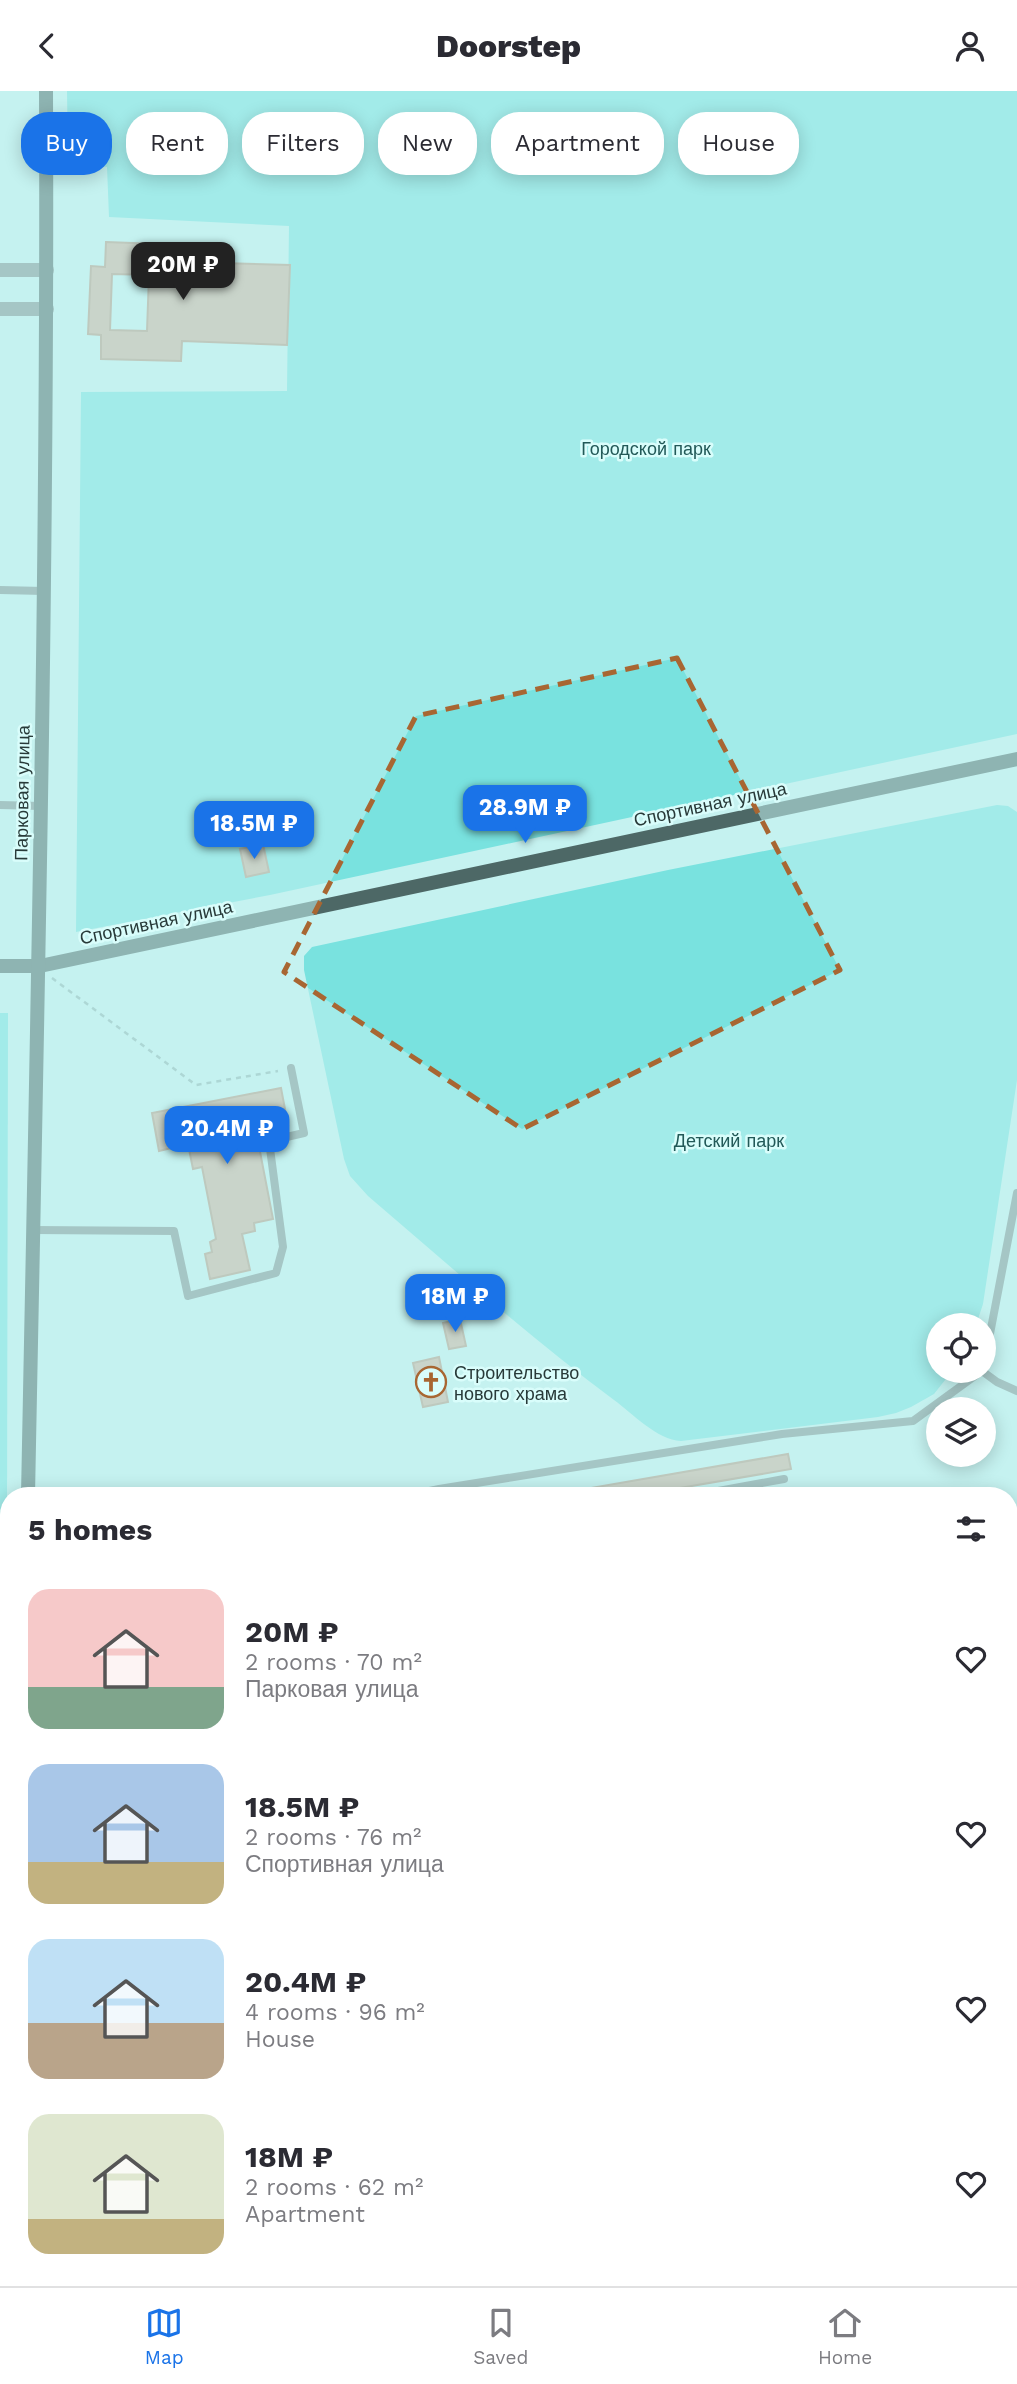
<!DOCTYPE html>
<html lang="en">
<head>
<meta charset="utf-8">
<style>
  body { margin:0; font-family:"Work Sans",sans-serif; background:#f2f2f3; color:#2b2b33; height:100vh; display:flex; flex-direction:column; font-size:26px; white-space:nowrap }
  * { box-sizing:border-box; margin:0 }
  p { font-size:23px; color:#7c7c81 }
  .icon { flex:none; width:38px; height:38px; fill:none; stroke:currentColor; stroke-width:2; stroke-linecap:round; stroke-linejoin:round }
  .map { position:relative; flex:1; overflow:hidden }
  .panel { position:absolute; left:0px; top:1396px; width:1018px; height:800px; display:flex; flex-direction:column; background:#fff; border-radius:28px 28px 0 0; box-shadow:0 4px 18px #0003 }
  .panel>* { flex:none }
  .top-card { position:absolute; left:21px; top:21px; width:976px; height:63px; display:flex; gap:14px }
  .fabs { position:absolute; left:926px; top:1222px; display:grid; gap:14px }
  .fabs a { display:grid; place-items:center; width:70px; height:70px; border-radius:50%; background:#fff; box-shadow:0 4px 18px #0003; font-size:35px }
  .price { position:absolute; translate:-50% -60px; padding:0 16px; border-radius:14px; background:#1a73e8; color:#fff; font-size:23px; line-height:46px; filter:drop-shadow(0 2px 4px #0008) }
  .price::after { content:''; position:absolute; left:50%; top:42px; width:21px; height:16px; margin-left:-10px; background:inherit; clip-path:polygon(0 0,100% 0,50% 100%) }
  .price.current { background:#222; color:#fff }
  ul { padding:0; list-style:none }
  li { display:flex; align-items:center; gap:21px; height:175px; padding:0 28px }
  li span { display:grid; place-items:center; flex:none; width:196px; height:140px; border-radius:21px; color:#555 }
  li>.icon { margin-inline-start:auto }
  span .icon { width:84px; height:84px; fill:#fffc; stroke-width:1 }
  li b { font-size:30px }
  h2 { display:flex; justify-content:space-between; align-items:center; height:84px; padding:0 28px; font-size:30px }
  .pill { padding:0 24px; border-radius:28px; background:#fff; box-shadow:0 4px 18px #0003; font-size:24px; line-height:63px }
  .pill.current { background:#1a73e8; color:#fff }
  header { display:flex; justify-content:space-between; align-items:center; height:91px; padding:0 28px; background:#fff; font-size:32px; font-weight:800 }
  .menu { display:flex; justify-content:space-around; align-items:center; height:98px; border-top:2px solid #e1e1e2; background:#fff; font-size:19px; color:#7c7c81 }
  .menu a { display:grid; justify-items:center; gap:4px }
  .menu .current { color:#1a73e8 }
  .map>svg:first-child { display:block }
  .green { fill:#79e2df }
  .building { fill:#cfb09b; stroke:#b59782; stroke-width:2; fill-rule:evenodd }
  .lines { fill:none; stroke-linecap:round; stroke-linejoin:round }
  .path { stroke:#91b6b4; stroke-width:2.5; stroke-dasharray:5 5; stroke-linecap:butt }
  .lane { stroke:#7f9190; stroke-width:8 }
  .street { stroke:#7f9190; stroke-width:14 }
  .secondary { stroke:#4d6866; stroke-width:14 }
  .marked { fill:none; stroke:#a86632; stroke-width:5; stroke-dasharray:14 9; stroke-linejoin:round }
  .labels { text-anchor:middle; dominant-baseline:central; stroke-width:5; stroke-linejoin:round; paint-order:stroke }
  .park-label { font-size:18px; fill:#225958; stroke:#d9fdfb }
  .street-label { font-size:18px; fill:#283a39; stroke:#d9fdfb }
  .poi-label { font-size:18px; fill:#283a39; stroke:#d9fdfb; text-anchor:start }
</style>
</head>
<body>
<header><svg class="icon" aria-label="back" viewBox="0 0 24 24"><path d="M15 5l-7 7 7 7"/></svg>Doorstep<svg class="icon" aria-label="person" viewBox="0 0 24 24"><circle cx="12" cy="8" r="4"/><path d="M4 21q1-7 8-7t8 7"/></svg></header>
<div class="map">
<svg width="1017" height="2195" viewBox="0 0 1017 2195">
  <rect width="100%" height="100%" fill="#c5f2f0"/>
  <g class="green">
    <path d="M 67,0 L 1017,0 L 1017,643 L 270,804 L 76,841 L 81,301 L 287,300 L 289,135 L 109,126 L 107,76 L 68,70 Z"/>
    <path d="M 997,714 L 1008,715 L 1017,721 L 1017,989 L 983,1213 L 976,1234 L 938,1234 L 938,1279 L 953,1279 L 934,1303 L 911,1316 L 896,1322 L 878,1326 L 681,1350 C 657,1349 632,1322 614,1309 C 528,1245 449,1174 368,1105 L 350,1085 L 344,1068 L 304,879 L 304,865 L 312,856 L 668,779 Z"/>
    <path d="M 0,922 L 8,922 L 7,1436 L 0,1436 Z"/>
  </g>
  <g class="building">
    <path d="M 106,151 L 186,154 L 186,171 L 290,174 L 287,254 L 182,250 L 181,270 L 101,268 L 101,244 L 88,243 L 91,175 L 105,176 ZM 112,183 L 149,184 L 147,240 L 110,239 Z"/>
    <path d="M 263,753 L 269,781 L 246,786 L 240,758 Z"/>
    <path d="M 281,997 L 288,1034 L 256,1040 L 273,1128 L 254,1132 L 255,1140 L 242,1143 L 250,1179 L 210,1188 L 205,1163 L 212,1161 L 210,1151 L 216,1148 L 202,1076 L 193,1078 L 188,1053 L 159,1060 L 152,1022 Z"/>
    <path d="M 460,1228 L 466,1255 L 449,1258 L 443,1232 Z"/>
    <path d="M 439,1266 L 448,1311 L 423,1316 L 413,1272 Z"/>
    <path d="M 788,1363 L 791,1378 L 633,1405 L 586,1405 L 585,1398 Z"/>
  </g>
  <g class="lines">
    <g class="path">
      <path d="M 52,887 L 196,994 L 278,980"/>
      <path d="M 0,1474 L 9,1475"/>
    </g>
    <g class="lane">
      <path d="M 0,499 L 44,500"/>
      <path d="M 0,714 L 41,715"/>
      <path d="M 33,1139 L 174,1140 L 188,1205 L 276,1182 L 283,1156 L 269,1050 L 304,1042 L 291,977"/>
      <path d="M 984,1274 L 1017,1102"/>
      <path d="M 982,1280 L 997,1291 L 1017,1300"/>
      <path d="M 406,1405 L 439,1398 L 782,1343 L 913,1330 L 983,1279"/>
      <path d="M 691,1405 L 784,1388"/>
      <path d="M 0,1581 L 9,1581"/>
      <path d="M 0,1675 L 9,1675"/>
      <path d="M 1010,1925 L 1017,1924"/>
      <path d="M 0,1963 L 9,1967"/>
      <path d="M 0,1999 L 9,2001"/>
      <path d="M 114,2188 L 116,2195"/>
      <path d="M 175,2188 L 177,2195"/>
      <path d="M 367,2188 L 368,2195"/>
      <path d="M 823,2188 L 825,2195"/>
      <path d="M 911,2188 L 912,2195"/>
      <path d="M 571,2195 L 609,2188"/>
    </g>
    <g class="street">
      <path d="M 0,179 L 47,179"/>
      <path d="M 0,218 L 47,218"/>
    </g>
    <g class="secondary">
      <path d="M 0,875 L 40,875 L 1017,668"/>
      <path d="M 28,1405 C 37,937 48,469 46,0"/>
      <path d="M 0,1818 L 9,1816"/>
    </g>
  </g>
  <path d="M0 0H1017V2195H0ZM 677,567 L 840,879 L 522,1038 L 284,881 L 416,625 Z" fill="#c5f2f0" fill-opacity=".55" fill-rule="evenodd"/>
  <path class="marked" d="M 677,567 L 840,879 L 522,1038 L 284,881 L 416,625 Z"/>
  <defs>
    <g id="church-ring" transform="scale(1.575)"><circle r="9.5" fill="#d9fdfb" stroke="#a86632" stroke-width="1.5"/><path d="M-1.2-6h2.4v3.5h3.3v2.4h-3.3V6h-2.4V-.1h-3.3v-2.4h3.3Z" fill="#a86632"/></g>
  </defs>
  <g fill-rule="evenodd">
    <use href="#church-ring" x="431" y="1291"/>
  </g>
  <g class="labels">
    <g class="park-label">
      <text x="646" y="357">Городской парк</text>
      <text x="729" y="1049">Детский парк</text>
    </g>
    <g class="street-label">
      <text transform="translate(22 702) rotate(-89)">Парковая улица</text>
      <text transform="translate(710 713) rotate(-12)">Спортивная улица</text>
      <text transform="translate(156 831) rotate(-12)">Спортивная улица</text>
    </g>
    <g class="poi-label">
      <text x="454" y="1281">Строительство<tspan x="454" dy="21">нового храма</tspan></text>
    </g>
  </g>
</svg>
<div class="fabs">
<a><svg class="icon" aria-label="locate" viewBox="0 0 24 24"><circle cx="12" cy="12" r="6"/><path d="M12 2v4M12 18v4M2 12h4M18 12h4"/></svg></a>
<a><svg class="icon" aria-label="layers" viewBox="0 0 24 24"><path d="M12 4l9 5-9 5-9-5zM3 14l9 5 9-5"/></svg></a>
</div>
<b class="price current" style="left:183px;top:211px">20M ₽</b>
<b class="price" style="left:525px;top:754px">28.9M ₽</b>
<b class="price" style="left:254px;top:770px">18.5M ₽</b>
<b class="price" style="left:227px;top:1075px">20.4M ₽</b>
<b class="price" style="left:455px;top:1243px">18M ₽</b>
<div class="top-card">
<a class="pill current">Buy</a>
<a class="pill">Rent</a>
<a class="pill">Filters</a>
<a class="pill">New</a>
<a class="pill">Apartment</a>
<a class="pill">House</a>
</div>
<section class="panel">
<h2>5 homes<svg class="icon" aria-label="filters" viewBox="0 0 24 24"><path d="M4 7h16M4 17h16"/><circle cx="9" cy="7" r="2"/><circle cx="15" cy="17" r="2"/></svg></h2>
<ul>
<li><span style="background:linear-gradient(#f6c9c9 70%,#7fa58c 0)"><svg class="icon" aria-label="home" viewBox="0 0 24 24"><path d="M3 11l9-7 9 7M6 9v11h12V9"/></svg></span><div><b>20M ₽</b><p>2 rooms · 70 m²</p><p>Парковая улица</p></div><svg class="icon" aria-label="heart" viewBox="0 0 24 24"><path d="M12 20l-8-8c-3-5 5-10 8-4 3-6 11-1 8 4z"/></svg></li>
<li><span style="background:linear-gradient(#a9c7e8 70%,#c2b280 0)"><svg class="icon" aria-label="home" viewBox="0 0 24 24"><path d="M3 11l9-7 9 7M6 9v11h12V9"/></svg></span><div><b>18.5M ₽</b><p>2 rooms · 76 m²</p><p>Спортивная улица</p></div><svg class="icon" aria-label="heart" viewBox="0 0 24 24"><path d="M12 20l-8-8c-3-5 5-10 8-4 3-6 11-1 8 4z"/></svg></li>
<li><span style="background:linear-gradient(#bfe0f5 60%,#b9a48a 0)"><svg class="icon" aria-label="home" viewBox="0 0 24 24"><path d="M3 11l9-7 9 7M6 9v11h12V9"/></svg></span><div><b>20.4M ₽</b><p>4 rooms · 96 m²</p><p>House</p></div><svg class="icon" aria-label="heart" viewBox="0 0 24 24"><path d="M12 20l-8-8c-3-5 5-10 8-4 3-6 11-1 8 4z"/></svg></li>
<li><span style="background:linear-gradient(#dfe7d0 75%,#c2b280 0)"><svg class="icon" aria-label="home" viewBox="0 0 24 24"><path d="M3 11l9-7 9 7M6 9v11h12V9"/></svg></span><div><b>18M ₽</b><p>2 rooms · 62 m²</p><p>Apartment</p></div><svg class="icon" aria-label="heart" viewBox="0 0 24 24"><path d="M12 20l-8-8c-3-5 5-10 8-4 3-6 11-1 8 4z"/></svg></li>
</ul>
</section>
</div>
<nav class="menu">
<a class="current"><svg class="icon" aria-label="map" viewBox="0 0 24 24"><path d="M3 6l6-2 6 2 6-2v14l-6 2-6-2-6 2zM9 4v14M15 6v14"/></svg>Map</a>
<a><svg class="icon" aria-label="saved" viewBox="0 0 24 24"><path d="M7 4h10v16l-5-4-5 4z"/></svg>Saved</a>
<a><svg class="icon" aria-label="home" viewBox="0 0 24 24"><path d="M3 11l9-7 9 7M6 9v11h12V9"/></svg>Home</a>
</nav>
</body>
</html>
